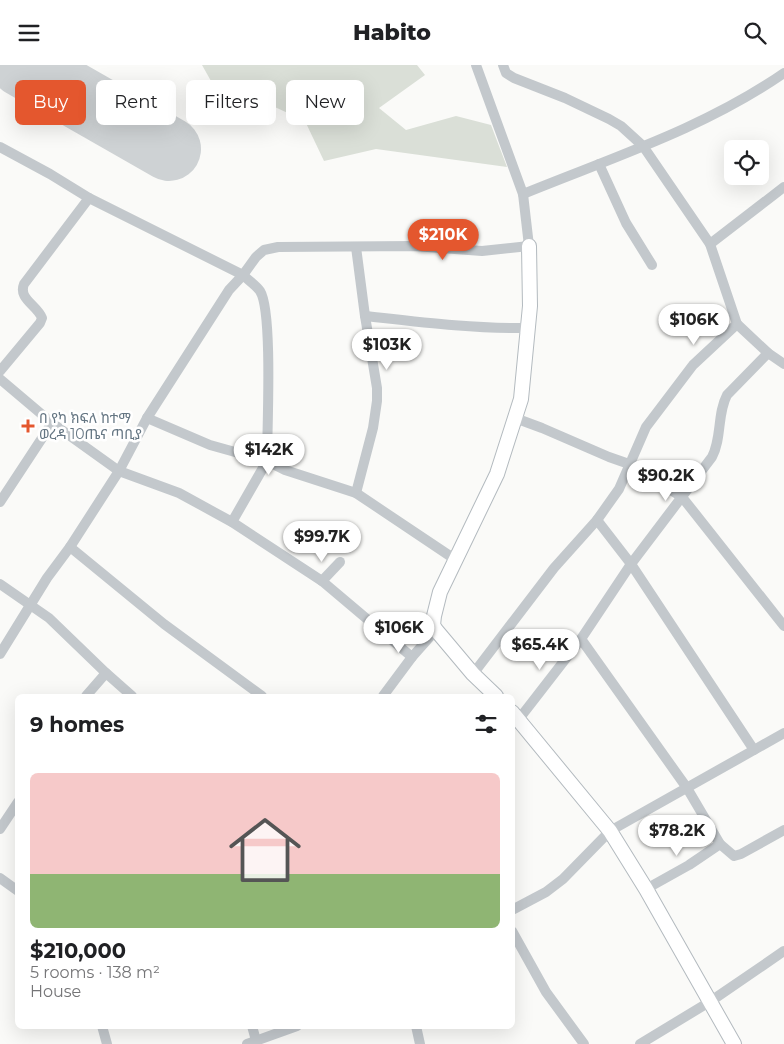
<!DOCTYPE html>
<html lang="en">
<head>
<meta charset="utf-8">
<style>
  body { margin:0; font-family:Montserrat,"Noto Sans Ethiopic",sans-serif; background:#f2f2f2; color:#202124; height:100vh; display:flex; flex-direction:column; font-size:19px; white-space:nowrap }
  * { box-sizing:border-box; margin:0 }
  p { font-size:16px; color:#757577 }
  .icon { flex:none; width:28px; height:28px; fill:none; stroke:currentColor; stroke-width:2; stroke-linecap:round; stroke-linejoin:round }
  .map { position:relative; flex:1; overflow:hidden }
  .side { position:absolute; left:15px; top:629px; width:500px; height:335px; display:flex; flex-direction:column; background:#fff; border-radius:8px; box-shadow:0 5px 20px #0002 }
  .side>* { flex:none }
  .top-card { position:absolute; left:15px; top:15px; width:500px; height:45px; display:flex; gap:10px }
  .controls { position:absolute; left:724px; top:75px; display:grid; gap:10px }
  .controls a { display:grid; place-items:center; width:45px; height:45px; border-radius:8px; background:#fff; box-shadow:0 5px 20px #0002; font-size:25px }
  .price { position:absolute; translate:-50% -42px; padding:0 11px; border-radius:18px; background:#fff; color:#222; font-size:16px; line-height:32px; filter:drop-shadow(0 1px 2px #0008) }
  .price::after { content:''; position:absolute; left:50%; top:30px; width:15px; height:11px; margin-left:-8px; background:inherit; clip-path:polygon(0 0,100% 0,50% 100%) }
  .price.selected { background:#e4572e; color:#fff }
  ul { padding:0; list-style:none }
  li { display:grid; align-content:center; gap:10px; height:265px; padding:0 15px }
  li+li { border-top:1px solid #e0e0e0 }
  li span { display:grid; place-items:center; height:155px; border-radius:8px; color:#555 }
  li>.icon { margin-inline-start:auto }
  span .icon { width:90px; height:90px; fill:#fffc; stroke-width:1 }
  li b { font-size:21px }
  h2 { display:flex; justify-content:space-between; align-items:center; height:60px; padding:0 15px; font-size:21px }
  .pill { padding:0 18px; border-radius:8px; background:#fff; box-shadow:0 5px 20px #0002; font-size:18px; line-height:45px }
  .pill.selected { background:#e4572e; color:#fff }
  header { display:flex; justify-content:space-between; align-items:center; height:65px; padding:0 15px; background:#fff; font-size:22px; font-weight:800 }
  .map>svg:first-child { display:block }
  .green { fill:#dadfd7 }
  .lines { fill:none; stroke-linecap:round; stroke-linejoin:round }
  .runway { stroke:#ced2d4; stroke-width:64 }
  .secondary-casing { stroke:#b3babf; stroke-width:16 }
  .minor { stroke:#c3c8cc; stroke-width:10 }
  .secondary { stroke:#fff; stroke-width:14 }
  .poi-dot { fill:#e4572e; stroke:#fff; stroke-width:2 }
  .labels { text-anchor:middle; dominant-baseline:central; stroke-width:5; stroke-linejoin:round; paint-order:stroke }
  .poi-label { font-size:14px; fill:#657683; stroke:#fff; text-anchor:start }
</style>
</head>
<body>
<header><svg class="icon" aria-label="menu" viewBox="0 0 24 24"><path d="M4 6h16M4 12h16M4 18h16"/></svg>Habito<svg class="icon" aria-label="search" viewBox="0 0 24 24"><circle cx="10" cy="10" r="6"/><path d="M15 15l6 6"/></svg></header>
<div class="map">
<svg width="784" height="979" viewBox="0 0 784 979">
  <rect width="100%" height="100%" fill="#fafaf8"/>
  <path class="green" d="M 202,0 L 417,0 L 425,10 L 379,43 L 406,65 L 456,51 L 491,60 L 507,102 L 376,84 L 324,96 L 305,56 L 264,37 L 225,41 Z"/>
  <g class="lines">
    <path class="runway" d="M 22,0 L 169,84"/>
    <g class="secondary-casing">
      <g id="secondary">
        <path d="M 496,631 L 473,609 L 436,565 L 433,560 L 434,551 L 440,527 L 497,409 L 521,334 L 530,241 L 529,181"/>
        <path d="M 512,647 L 610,766 L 646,824 L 734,979"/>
      </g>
    </g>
    <g class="minor">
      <path d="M 0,82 L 50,109 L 89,133 L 243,210 C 248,215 256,220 260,226 C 273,246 267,366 267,396 L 285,405 L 356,428 L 456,495"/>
      <path d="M 599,99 L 626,158 L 652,200"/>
      <path d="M 523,129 C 611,93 705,63 784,8"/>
      <path d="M 710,179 L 784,122"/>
      <path d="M 356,182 L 365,251 L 377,323 L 377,336 L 373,363 L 356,428"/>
      <path d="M 365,251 C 419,257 474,264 529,263"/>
      <path d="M 768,288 L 784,299"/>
      <path d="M 0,306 L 40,258 L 42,253 C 37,240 18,234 24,219 L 89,133"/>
      <path d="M 0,314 L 52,358 L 119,406 L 179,428 L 232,457 L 322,516 L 412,592"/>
      <path d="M 147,353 L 210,380 L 267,396 L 232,457"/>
      <path d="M 515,353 L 542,363 L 609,392 L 629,399 L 682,432 L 784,561"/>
      <path d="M 0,437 L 52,358"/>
      <path d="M 70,482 L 164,559 L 262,631"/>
      <path d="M 322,516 L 340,497"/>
      <path d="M 0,519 L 49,553 L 106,608"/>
      <path d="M 581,574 L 687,723 L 720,779 L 734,791 L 741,789 L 784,765"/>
      <path d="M 0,589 L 47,513 L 70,482 L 119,406 L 147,353 L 229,225 L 243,210 L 256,192 L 264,185 L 278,182 L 414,181 L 482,186 L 529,181 L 523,129 L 476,0"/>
      <path d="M 473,609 L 554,503 L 597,455 L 619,424 L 646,362 L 693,300 L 737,259 L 710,179 L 643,81 L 621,61 L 609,54 L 565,33 L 514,13 L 506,8 L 503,0"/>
      <path d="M 86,631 L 106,608 L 132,631"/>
      <path d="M 383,631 L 412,592 L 436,565"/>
      <path d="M 519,654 L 581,574 L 631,499 L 712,392 C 722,373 717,349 727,330 L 768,288 L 737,259"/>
      <path d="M 754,685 L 784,668"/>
      <path d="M 0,764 L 18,737"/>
      <path d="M 0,813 L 18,826"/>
      <path d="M 646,824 L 689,800 L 720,779"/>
      <path d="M 512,845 L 546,827 L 563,814 L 610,766 L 754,685 L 631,499 L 597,455"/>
      <path d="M 512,866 L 546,927 L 584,979"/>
      <path d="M 102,961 L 107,979"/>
      <path d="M 252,961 L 257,979"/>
      <path d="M 416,961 L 420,979"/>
      <path d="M 247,979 L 297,961"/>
      <path d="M 640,979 L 711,936 L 784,886"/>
    </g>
    <use href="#secondary" class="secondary"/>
  </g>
  <path class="poi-dot" d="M25.5 353.5h5v5h5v5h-5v5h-5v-5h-5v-5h5z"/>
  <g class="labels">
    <g class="poi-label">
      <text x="39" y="353">በ የካ ክፍለ ከተማ<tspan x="39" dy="16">ወረዳ 10ጤና ጣቢያ</tspan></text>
    </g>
  </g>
</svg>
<div class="controls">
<a><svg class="icon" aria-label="locate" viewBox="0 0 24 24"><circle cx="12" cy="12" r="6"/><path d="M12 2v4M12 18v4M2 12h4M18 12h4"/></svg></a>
</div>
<b class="price selected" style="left:443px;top:196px">$210K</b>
<b class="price" style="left:694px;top:281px">$106K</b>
<b class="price" style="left:387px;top:306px">$103K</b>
<b class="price" style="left:269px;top:411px">$142K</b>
<b class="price" style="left:666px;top:437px">$90.2K</b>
<b class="price" style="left:322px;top:498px">$99.7K</b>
<b class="price" style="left:399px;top:589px">$106K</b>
<b class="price" style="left:540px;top:606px">$65.4K</b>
<b class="price" style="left:677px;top:792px">$78.2K</b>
<div class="top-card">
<a class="pill selected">Buy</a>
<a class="pill">Rent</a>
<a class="pill">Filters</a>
<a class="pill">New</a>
</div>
<section class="side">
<h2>9 homes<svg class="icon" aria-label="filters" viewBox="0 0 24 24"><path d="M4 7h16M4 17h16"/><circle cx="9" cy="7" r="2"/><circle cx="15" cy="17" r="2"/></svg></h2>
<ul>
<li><span style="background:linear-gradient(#f6c9c9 65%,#8fb573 0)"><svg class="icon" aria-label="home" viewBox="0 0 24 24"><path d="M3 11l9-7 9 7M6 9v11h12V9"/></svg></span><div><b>$210,000</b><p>5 rooms · 138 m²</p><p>House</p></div></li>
</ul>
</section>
</div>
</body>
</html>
